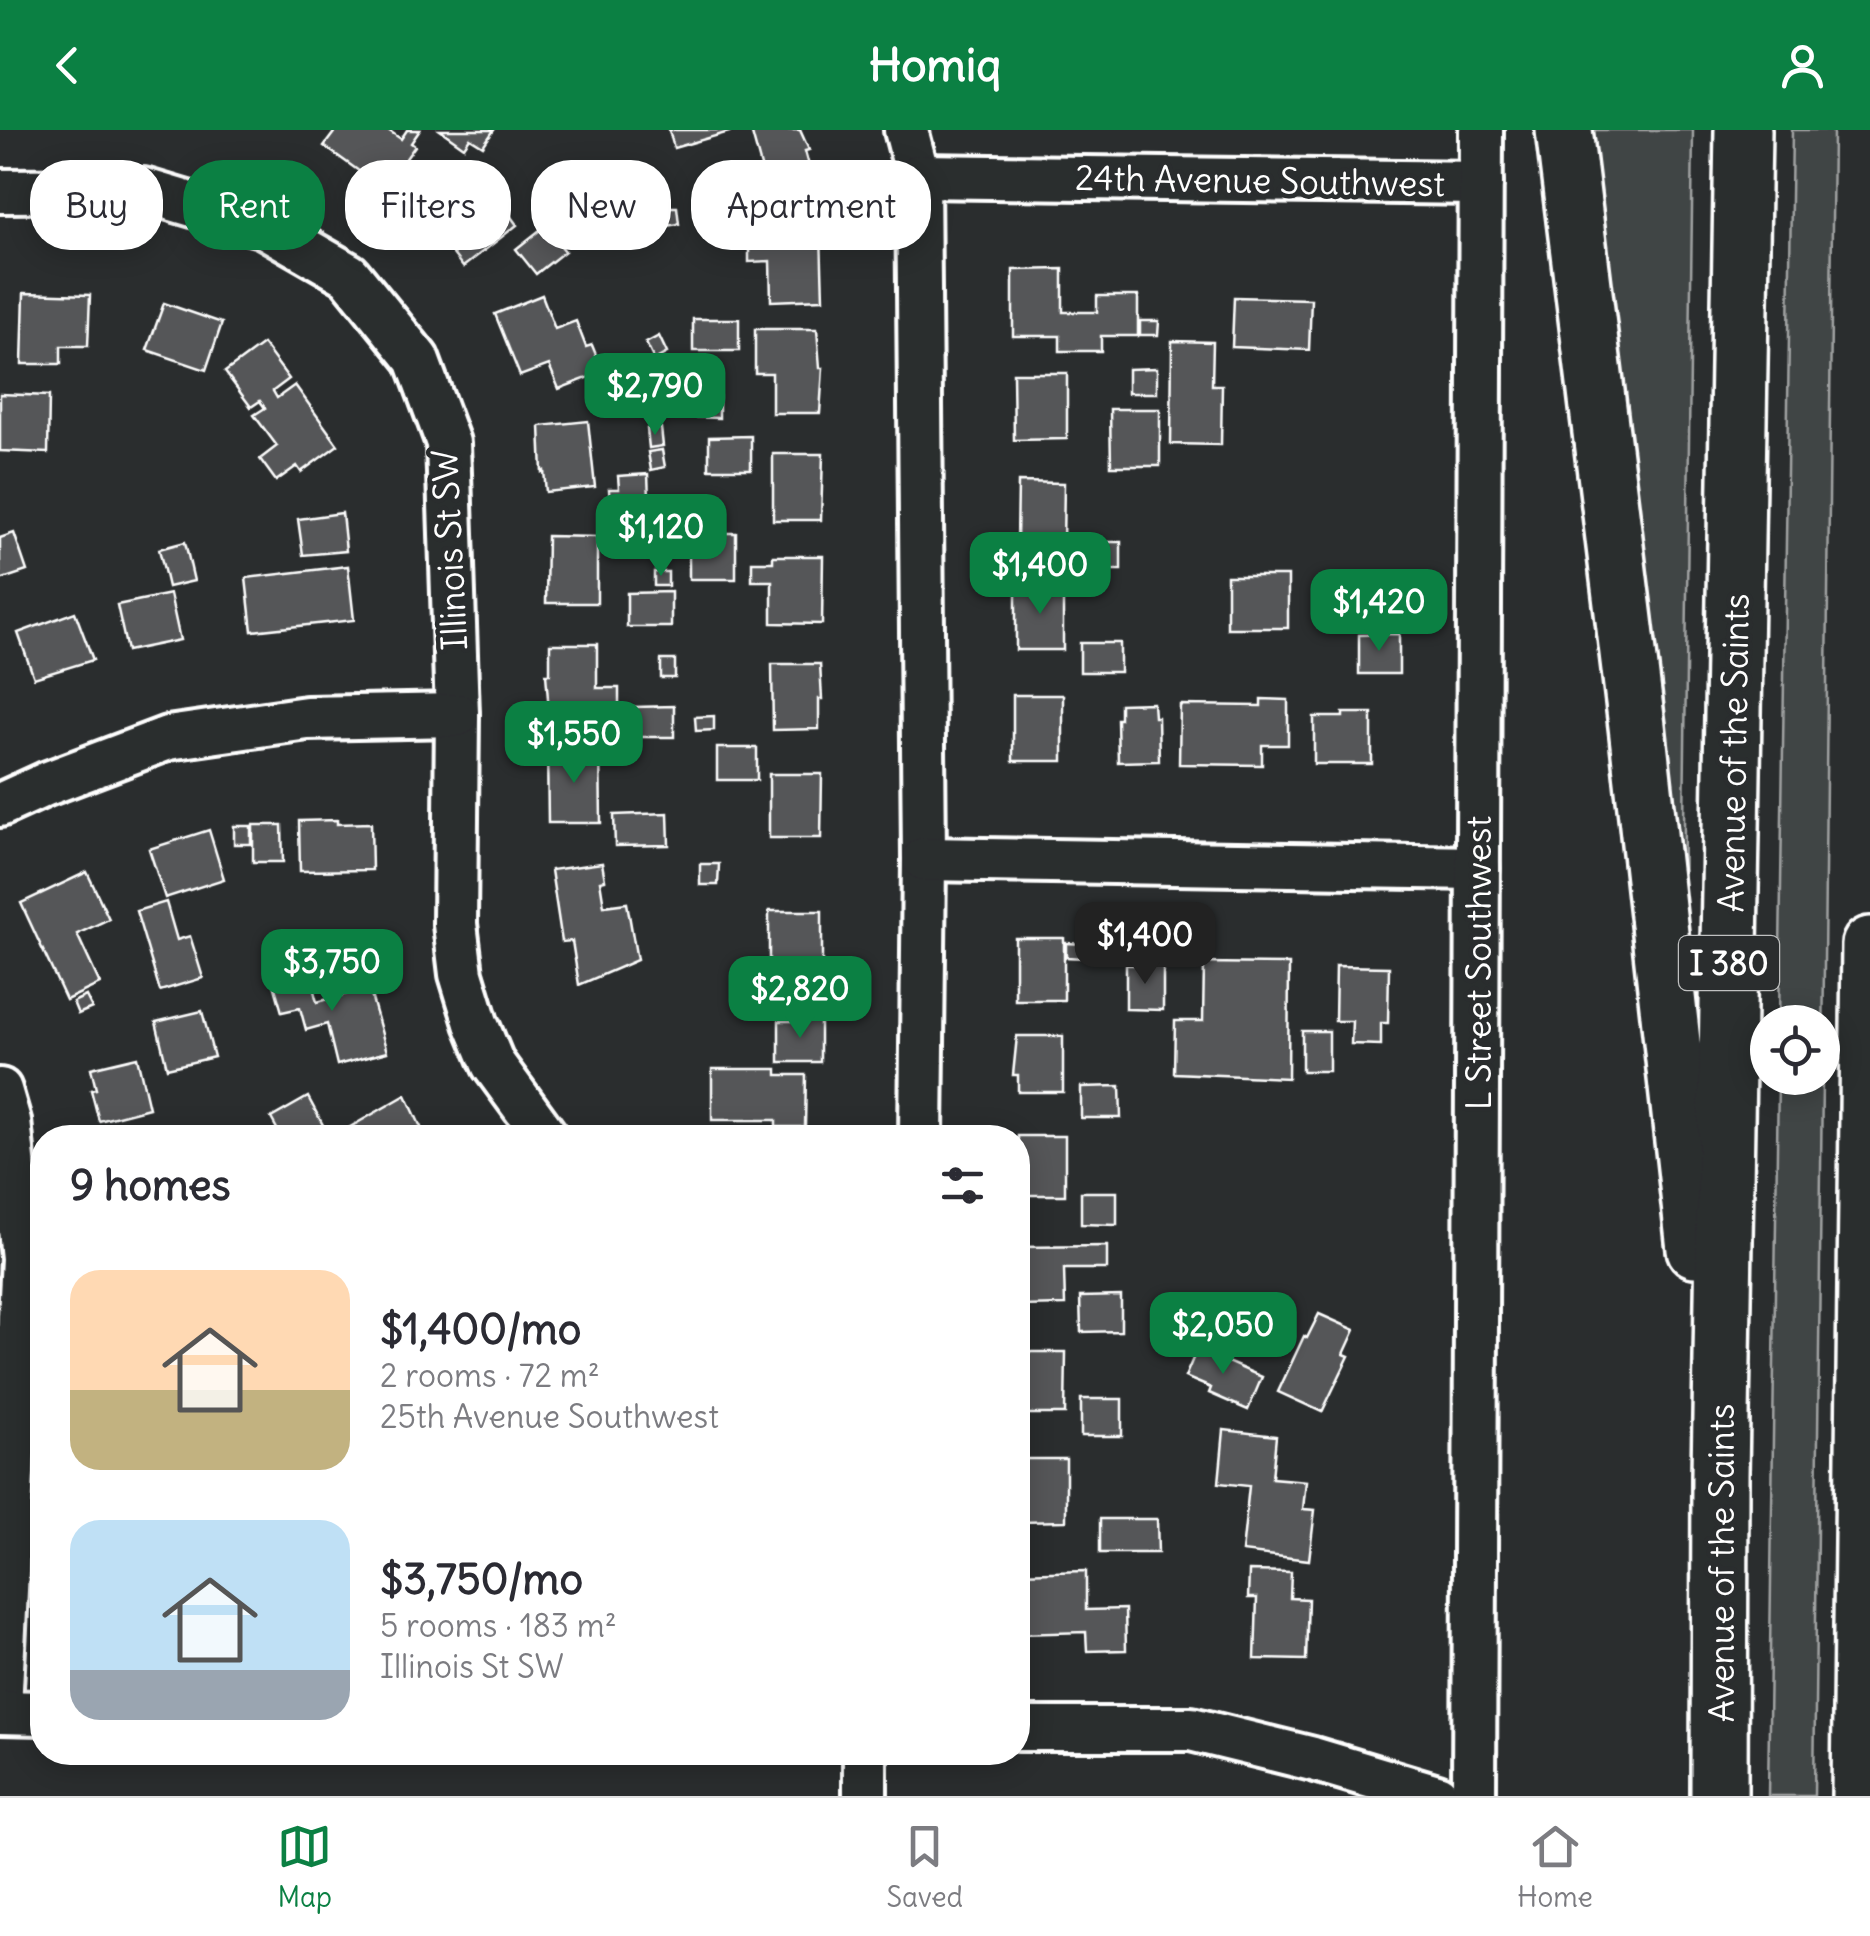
<!DOCTYPE html>
<html lang="en">
<head>
<meta charset="utf-8">
<style>
  body { margin:0; font-family:Delius,sans-serif; background:#f2f2f3; color:#2b2b33; height:100vh; display:flex; flex-direction:column; font-size:38px; white-space:nowrap }
  * { box-sizing:border-box; margin:0 }
  p { font-size:32px; color:#7c7c81 }
  .icon { flex:none; width:55px; height:55px; fill:none; stroke:currentColor; stroke-width:2; stroke-linecap:round; stroke-linejoin:round }
  .map { position:relative; flex:1; overflow:hidden }
  .side { position:absolute; left:30px; top:995px; width:1000px; height:640px; display:flex; flex-direction:column; background:#fff; border-radius:40px; box-shadow:0 5px 25px #0003 }
  .side>* { flex:none }
  .hud { position:absolute; left:30px; top:30px; width:1000px; height:90px; display:flex; gap:20px }
  .fabs { position:absolute; left:1750px; top:875px; display:grid; gap:20px }
  .fabs a { display:grid; place-items:center; width:90px; height:90px; border-radius:50%; background:#fff; box-shadow:0 5px 25px #0003; font-size:50px }
  .price { position:absolute; translate:-50% -85px; padding:0 22px; border-radius:20px; background:#0b8043; color:#fff; font-size:32px; line-height:65px; filter:drop-shadow(0 2px 5px #0008) }
  .price::after { content:''; position:absolute; left:50%; top:60px; width:30px; height:22px; margin-left:-15px; background:inherit; clip-path:polygon(0 0,100% 0,50% 100%) }
  .price.selected { background:#222; color:#fff }
  ul { padding:0; list-style:none }
  li { display:flex; align-items:center; gap:30px; height:250px; padding:0 40px }
  li span { display:grid; place-items:center; flex:none; width:280px; height:200px; border-radius:30px; color:#555 }
  li>.icon { margin-inline-start:auto }
  span .icon { width:120px; height:120px; fill:#fffc; stroke-width:1 }
  li b { font-size:42px }
  h2 { display:flex; justify-content:space-between; align-items:center; height:120px; padding:0 40px; font-size:42px }
  .chip { padding:0 35px; border-radius:40px; background:#fff; box-shadow:0 5px 25px #0003; font-size:35px; line-height:90px }
  .chip.selected { background:#0b8043; color:#fff }
  header { display:flex; justify-content:space-between; align-items:center; height:130px; padding:0 40px; background:#0b8043; color:#fff; font-size:45px; font-weight:700 }
  .tabs { display:flex; justify-content:space-around; align-items:center; height:140px; border-top:2px solid #e1e1e2; background:#fff; font-size:28px; color:#7c7c81 }
  .tabs a { display:grid; justify-items:center; gap:5px }
  .tabs .selected { color:#0b8043 }
  .map>svg:first-child { display:block }
  .green { fill:#414445; stroke:#a0a2a2; stroke-width:2.5 }
  .building { fill:#555758; stroke:#fff; stroke-width:2.5 }
  .lines { fill:none; stroke-linecap:round; stroke-linejoin:round }
  .minor-casing { stroke:#fff; stroke-width:50 }
  .highway-casing { stroke:#fff; stroke-width:62 }
  .minor { stroke:#2a2d2e; stroke-width:42 }
  .highway { stroke:#2a2d2e; stroke-width:55 }
  .labels { text-anchor:middle; dominant-baseline:central; stroke-width:9; stroke-linejoin:round; paint-order:stroke }
  .shield { fill:#2a2d2e; stroke:#bfc0c0; stroke-width:2.5 }
  .shield-label { font-size:32px; font-weight:bold; fill:#fff }
  .street-label { font-size:35px; fill:#fff; stroke:#2a2d2e }
</style>
</head>
<body>
<header><svg class="icon" aria-label="back" viewBox="0 0 24 24"><path d="M15 5l-7 7 7 7"/></svg>Homiq<svg class="icon" aria-label="person" viewBox="0 0 24 24"><circle cx="12" cy="8" r="4"/><path d="M4 21q1-7 8-7t8 7"/></svg></header>
<div class="map">
<svg width="1870" height="1666" viewBox="0 0 1870 1666">
  <rect width="100%" height="100%" fill="#2a2d2e"/>
  <filter id="ink" filterUnits="userSpaceOnUse"><feTurbulence type="fractalNoise" baseFrequency=".01" numOctaves="2"/><feDisplacementMap in="SourceGraphic" scale="20" xChannelSelector="R" yChannelSelector="G"/><feConvolveMatrix kernelMatrix="1 2 1 2 8 2 1 2 1" color-interpolation-filters="sRGB"/></filter>
  <g filter="url(#ink)">
    <g class="green">
      <path d="M 1581,0 L 1693,0 L 1683,772 Z"/>
      <path d="M 1792,0 L 1833,0 L 1823,926 L 1822,892 L 1779,892 Z"/>
      <path d="M 1778,948 L 1822,948 L 1814,1666 L 1768,1666 Z"/>
    </g>
    <g class="building">
      <path d="M 336,0 L 388,0 L 401,9 L 407,0 L 420,0 L 411,13 L 415,16 L 384,59 L 324,16 Z"/>
      <path d="M 440,0 L 494,0 L 483,16 L 470,8 L 464,17 Z"/>
      <path d="M 669,0 L 732,0 L 733,1 L 674,18 Z"/>
      <path d="M 751,0 L 800,0 L 809,20 L 805,21 L 813,50 L 768,62 Z"/>
      <path d="M 461,57 L 488,91 L 504,77 L 517,95 L 463,137 L 424,87 Z"/>
      <path d="M 664,77 L 677,77 L 679,94 L 666,96 Z"/>
      <path d="M 545,96 L 565,121 L 536,144 L 516,119 Z"/>
      <path d="M 821,104 L 823,169 L 771,171 L 770,131 L 749,132 L 749,111 L 769,110 L 769,105 Z"/>
      <path d="M 1063,139 L 1063,182 L 1097,182 L 1097,166 L 1138,166 L 1138,206 L 1101,206 L 1101,221 L 1060,221 L 1060,206 L 1013,206 L 1013,140 Z"/>
      <path d="M 24,163 L 90,165 L 88,216 L 61,216 L 61,234 L 22,234 Z"/>
      <path d="M 542,165 L 555,199 L 576,191 L 586,217 L 592,215 L 603,242 L 559,259 L 549,235 L 520,246 L 495,184 Z"/>
      <path d="M 1234,167 L 1311,169 L 1309,220 L 1232,217 Z"/>
      <path d="M 164,173 L 222,193 L 206,240 L 147,220 Z"/>
      <rect x="693" y="189" width="46" height="32"/>
      <path d="M 1140,191 L 1159,191 L 1158,205 L 1140,205 Z"/>
      <path d="M 755,199 L 817,199 L 820,238 L 823,238 L 820,283 L 772,283 L 772,243 L 755,243 Z"/>
      <path d="M 659,206 L 667,223 L 654,230 L 646,213 Z"/>
      <path d="M 1172,211 L 1213,212 L 1212,255 L 1222,255 L 1221,315 L 1171,314 Z"/>
      <path d="M 263,214 L 289,249 L 273,261 L 277,268 L 295,255 L 338,315 L 301,342 L 297,336 L 276,351 L 260,329 L 277,316 L 254,285 L 265,278 L 260,271 L 251,277 L 225,242 Z"/>
      <path d="M 1157,238 L 1157,263 L 1128,263 L 1128,239 Z"/>
      <path d="M 1013,243 L 1067,243 L 1067,309 L 1014,310 Z"/>
      <path d="M 688,252 L 719,252 L 719,288 L 688,287 Z"/>
      <path d="M 0,264 L 49,266 L 48,323 L 0,321 Z"/>
      <path d="M 1110,279 L 1160,279 L 1160,336 L 1111,336 Z"/>
      <path d="M 588,291 L 595,357 L 546,362 L 544,341 L 542,342 L 540,296 Z"/>
      <path d="M 661,298 L 663,316 L 649,318 L 647,299 Z"/>
      <path d="M 751,306 L 751,339 L 709,339 L 709,307 Z"/>
      <path d="M 662,320 L 665,337 L 651,340 L 648,322 Z"/>
      <path d="M 773,324 L 823,324 L 821,390 L 773,390 Z"/>
      <path d="M 648,344 L 650,393 L 611,395 L 609,359 L 619,359 L 618,346 Z"/>
      <path d="M 1018,352 L 1064,353 L 1063,414 L 1017,413 Z"/>
      <path d="M 342,383 L 346,421 L 303,425 L 298,389 Z"/>
      <path d="M 14,403 L 27,441 L 0,450 L 0,408 Z"/>
      <rect x="689" y="403" width="47" height="46"/>
      <path d="M 547,406 L 597,407 L 597,473 L 546,473 Z"/>
      <path d="M 185,412 L 194,451 L 168,457 L 159,419 Z"/>
      <rect x="1079" y="412" width="42" height="28"/>
      <path d="M 773,426 L 823,426 L 822,494 L 772,493 L 772,451 L 752,451 L 752,432 L 773,432 Z"/>
      <path d="M 348,436 L 354,490 L 252,501 L 246,448 Z"/>
      <rect x="654" y="442" width="14" height="14"/>
      <rect x="1227" y="446" width="61" height="52"/>
      <rect x="1016" y="454" width="47" height="66"/>
      <path d="M 671,462 L 671,497 L 627,497 L 627,463 Z"/>
      <path d="M 170,464 L 180,510 L 127,521 L 117,475 Z"/>
      <path d="M 75,482 L 93,530 L 34,548 L 18,503 Z"/>
      <path d="M 1399,504 L 1399,544 L 1359,544 L 1359,505 Z"/>
      <rect x="1080" y="513" width="40" height="29"/>
      <path d="M 550,514 L 597,514 L 597,558 L 619,558 L 619,581 L 549,581 L 546,544 L 550,544 Z"/>
      <rect x="661" y="530" width="14" height="18"/>
      <path d="M 772,534 L 820,534 L 822,569 L 819,569 L 819,599 L 773,600 Z"/>
      <rect x="1013" y="565" width="50" height="66"/>
      <path d="M 1261,569 L 1288,570 L 1288,615 L 1262,615 L 1262,635 L 1179,634 L 1180,575 L 1261,576 Z"/>
      <path d="M 1153,573 L 1154,587 L 1158,587 L 1159,631 L 1118,632 L 1117,589 L 1120,589 L 1120,574 Z"/>
      <path d="M 674,576 L 674,607 L 634,607 L 634,577 Z"/>
      <path d="M 1343,583 L 1372,583 L 1372,634 L 1314,634 L 1314,587 L 1343,587 Z"/>
      <path d="M 714,586 L 714,600 L 696,601 L 695,587 Z"/>
      <path d="M 600,618 L 601,693 L 548,693 L 547,619 Z"/>
      <rect x="717" y="618" width="40" height="32"/>
      <path d="M 769,644 L 822,644 L 821,708 L 769,708 Z"/>
      <path d="M 668,683 L 669,715 L 615,716 L 614,685 Z"/>
      <path d="M 337,690 L 337,694 L 371,693 L 372,740 L 300,741 L 299,691 Z"/>
      <path d="M 253,695 L 282,695 L 283,732 L 253,732 Z"/>
      <rect x="234" y="696" width="17" height="18"/>
      <path d="M 209,700 L 224,749 L 165,768 L 149,719 Z"/>
      <path d="M 602,733 L 605,750 L 600,751 L 604,776 L 627,773 L 637,830 L 579,855 L 572,811 L 562,812 L 551,740 Z"/>
      <path d="M 700,734 L 719,734 L 718,755 L 700,755 Z"/>
      <path d="M 87,742 L 109,789 L 77,804 L 100,854 L 66,870 L 21,773 Z"/>
      <path d="M 166,772 L 177,810 L 190,806 L 203,848 L 160,861 L 136,781 Z"/>
      <rect x="769" y="781" width="53" height="66"/>
      <rect x="1015" y="808" width="49" height="62"/>
      <path d="M 1066,813 L 1084,814 L 1084,828 L 1066,827 Z"/>
      <path d="M 306,831 L 317,872 L 369,858 L 387,922 L 337,935 L 327,894 L 306,900 L 300,878 L 282,882 L 270,840 Z"/>
      <path d="M 1204,833 L 1289,834 L 1288,948 L 1174,943 L 1175,891 L 1203,891 Z"/>
      <path d="M 1126,835 L 1163,835 L 1163,880 L 1126,879 Z"/>
      <path d="M 1336,836 L 1389,837 L 1388,893 L 1381,893 L 1381,915 L 1351,914 L 1352,891 L 1335,891 Z"/>
      <path d="M 86,866 L 92,878 L 78,884 L 73,872 Z"/>
      <path d="M 202,881 L 214,927 L 167,938 L 156,892 Z"/>
      <rect x="779" y="891" width="41" height="41"/>
      <rect x="1302" y="901" width="27" height="40"/>
      <path d="M 1017,906 L 1063,906 L 1063,962 L 1018,962 L 1018,945 L 1013,945 Z"/>
      <path d="M 137,927 L 149,978 L 99,991 L 91,960 L 96,959 L 91,938 Z"/>
      <path d="M 712,939 L 777,939 L 777,945 L 806,945 L 805,997 L 776,997 L 776,990 L 712,990 Z"/>
      <path d="M 1120,956 L 1121,988 L 1081,988 L 1081,957 Z"/>
      <path d="M 406,965 L 426,1008 L 349,1008 L 345,1000 Z"/>
      <path d="M 308,967 L 330,1008 L 282,1008 L 271,988 Z"/>
      <rect x="1018" y="1006" width="47" height="59"/>
      <path d="M 1081,1062 L 1117,1062 L 1117,1095 L 1081,1094 Z"/>
      <path d="M 1107,1116 L 1107,1139 L 1064,1139 L 1065,1175 L 1018,1176 L 1018,1117 Z"/>
      <path d="M 1121,1166 L 1121,1201 L 1081,1202 L 1080,1167 Z"/>
      <path d="M 1319,1184 L 1355,1200 L 1344,1224 L 1349,1226 L 1322,1282 L 1278,1262 L 1304,1206 L 1307,1208 Z"/>
      <path d="M 1201,1210 L 1221,1219 L 1216,1232 L 1221,1234 L 1223,1230 L 1262,1247 L 1248,1280 L 1209,1263 L 1211,1258 L 1185,1247 Z"/>
      <path d="M 1019,1222 L 1066,1222 L 1065,1284 L 1018,1284 Z"/>
      <rect x="1081" y="1269" width="41" height="37"/>
      <path d="M 1224,1300 L 1276,1306 L 1272,1348 L 1306,1351 L 1303,1379 L 1315,1380 L 1309,1430 L 1242,1422 L 1249,1356 L 1219,1353 Z"/>
      <path d="M 1018,1329 L 1066,1329 L 1066,1391 L 1018,1392 Z"/>
      <path d="M 1100,1389 L 1157,1389 L 1158,1423 L 1100,1423 Z"/>
      <path d="M 1086,1441 L 1086,1480 L 1125,1479 L 1126,1520 L 1087,1521 L 1086,1502 L 1019,1504 L 1018,1443 Z"/>
      <path d="M 1249,1441 L 1291,1442 L 1290,1468 L 1308,1469 L 1306,1530 L 1255,1529 L 1257,1468 L 1248,1468 Z"/>
    </g>
    <g class="lines">
      <g class="minor-casing">
        <g id="minor">
          <path d="M 906,0 L 918,46 L 924,729 L 921,1008"/>
          <path d="M 918,46 L 1481,53"/>
          <path d="M 0,61 L 143,60 L 264,96 L 349,145 L 417,229 L 448,313 L 457,585 L 455,794 L 461,844 L 476,893 L 493,934 L 547,1008"/>
          <path d="M 0,675 L 46,654 L 168,608 L 307,588 L 457,585"/>
          <path d="M 924,729 L 1478,738"/>
          <path d="M 0,960 L 9,991 L 23,1128 L 0,1577"/>
          <path d="M 0,1582 L 42,1583"/>
          <path d="M 1018,1599 L 1191,1599 L 1313,1629 L 1437,1666"/>
          <path d="M 865,1622 L 865,1666"/>
          <path d="M 1474,1666 L 1481,0"/>
        </g>
      </g>
      <g class="highway-casing">
        <g id="highway">
          <path d="M 1564,0 L 1637,596 L 1695,1119"/>
          <path d="M 1719,1666 L 1720,1345 L 1743,0"/>
          <path d="M 1860,1666 L 1870,815"/>
        </g>
      </g>
      <use href="#minor" class="minor"/>
      <use href="#highway" class="highway"/>
    </g>
  </g>
  <g class="labels">
    <rect class="shield" x="1679" y="806" width="100" height="54" rx="8"/>
    <g class="shield-label">
      <text x="1729" y="833">I 380</text>
    </g>
    <g class="street-label">
      <text transform="translate(1260 50) rotate(1)">24th Avenue Southwest</text>
      <text transform="translate(449 420) rotate(-93)">Illinois St SW</text>
      <text transform="translate(1733 623) rotate(-89)">Avenue of the Saints</text>
      <text transform="translate(1478 833) rotate(-90)">L Street Southwest</text>
      <text transform="translate(1721 1433) rotate(-90)">Avenue of the Saints</text>
    </g>
  </g>
</svg>
<div class="fabs">
<a><svg class="icon" aria-label="locate" viewBox="0 0 24 24"><circle cx="12" cy="12" r="6"/><path d="M12 2v4M12 18v4M2 12h4M18 12h4"/></svg></a>
</div>
<b class="price" style="left:655px;top:308px">$2,790</b>
<b class="price" style="left:661px;top:449px">$1,120</b>
<b class="price" style="left:1040px;top:487px">$1,400</b>
<b class="price" style="left:1379px;top:524px">$1,420</b>
<b class="price" style="left:574px;top:656px">$1,550</b>
<b class="price selected" style="left:1145px;top:857px">$1,400</b>
<b class="price" style="left:332px;top:884px">$3,750</b>
<b class="price" style="left:800px;top:911px">$2,820</b>
<b class="price" style="left:1223px;top:1247px">$2,050</b>
<div class="hud">
<a class="chip">Buy</a>
<a class="chip selected">Rent</a>
<a class="chip">Filters</a>
<a class="chip">New</a>
<a class="chip">Apartment</a>
</div>
<section class="side">
<h2>9 homes<svg class="icon" aria-label="filters" viewBox="0 0 24 24"><path d="M4 7h16M4 17h16"/><circle cx="9" cy="7" r="2"/><circle cx="15" cy="17" r="2"/></svg></h2>
<ul>
<li><span style="background:linear-gradient(#ffd9b3 60%,#c2b280 0)"><svg class="icon" aria-label="home" viewBox="0 0 24 24"><path d="M3 11l9-7 9 7M6 9v11h12V9"/></svg></span><div><b>$1,400/mo</b><p>2 rooms · 72 m²</p><p>25th Avenue Southwest</p></div></li>
<li><span style="background:linear-gradient(#bfe0f5 75%,#9aa5b1 0)"><svg class="icon" aria-label="home" viewBox="0 0 24 24"><path d="M3 11l9-7 9 7M6 9v11h12V9"/></svg></span><div><b>$3,750/mo</b><p>5 rooms · 183 m²</p><p>Illinois St SW</p></div></li>
</ul>
</section>
</div>
<nav class="tabs">
<a class="selected"><svg class="icon" aria-label="map" viewBox="0 0 24 24"><path d="M3 6l6-2 6 2 6-2v14l-6 2-6-2-6 2zM9 4v14M15 6v14"/></svg>Map</a>
<a><svg class="icon" aria-label="saved" viewBox="0 0 24 24"><path d="M7 4h10v16l-5-4-5 4z"/></svg>Saved</a>
<a><svg class="icon" aria-label="home" viewBox="0 0 24 24"><path d="M3 11l9-7 9 7M6 9v11h12V9"/></svg>Home</a>
</nav>
</body>
</html>
